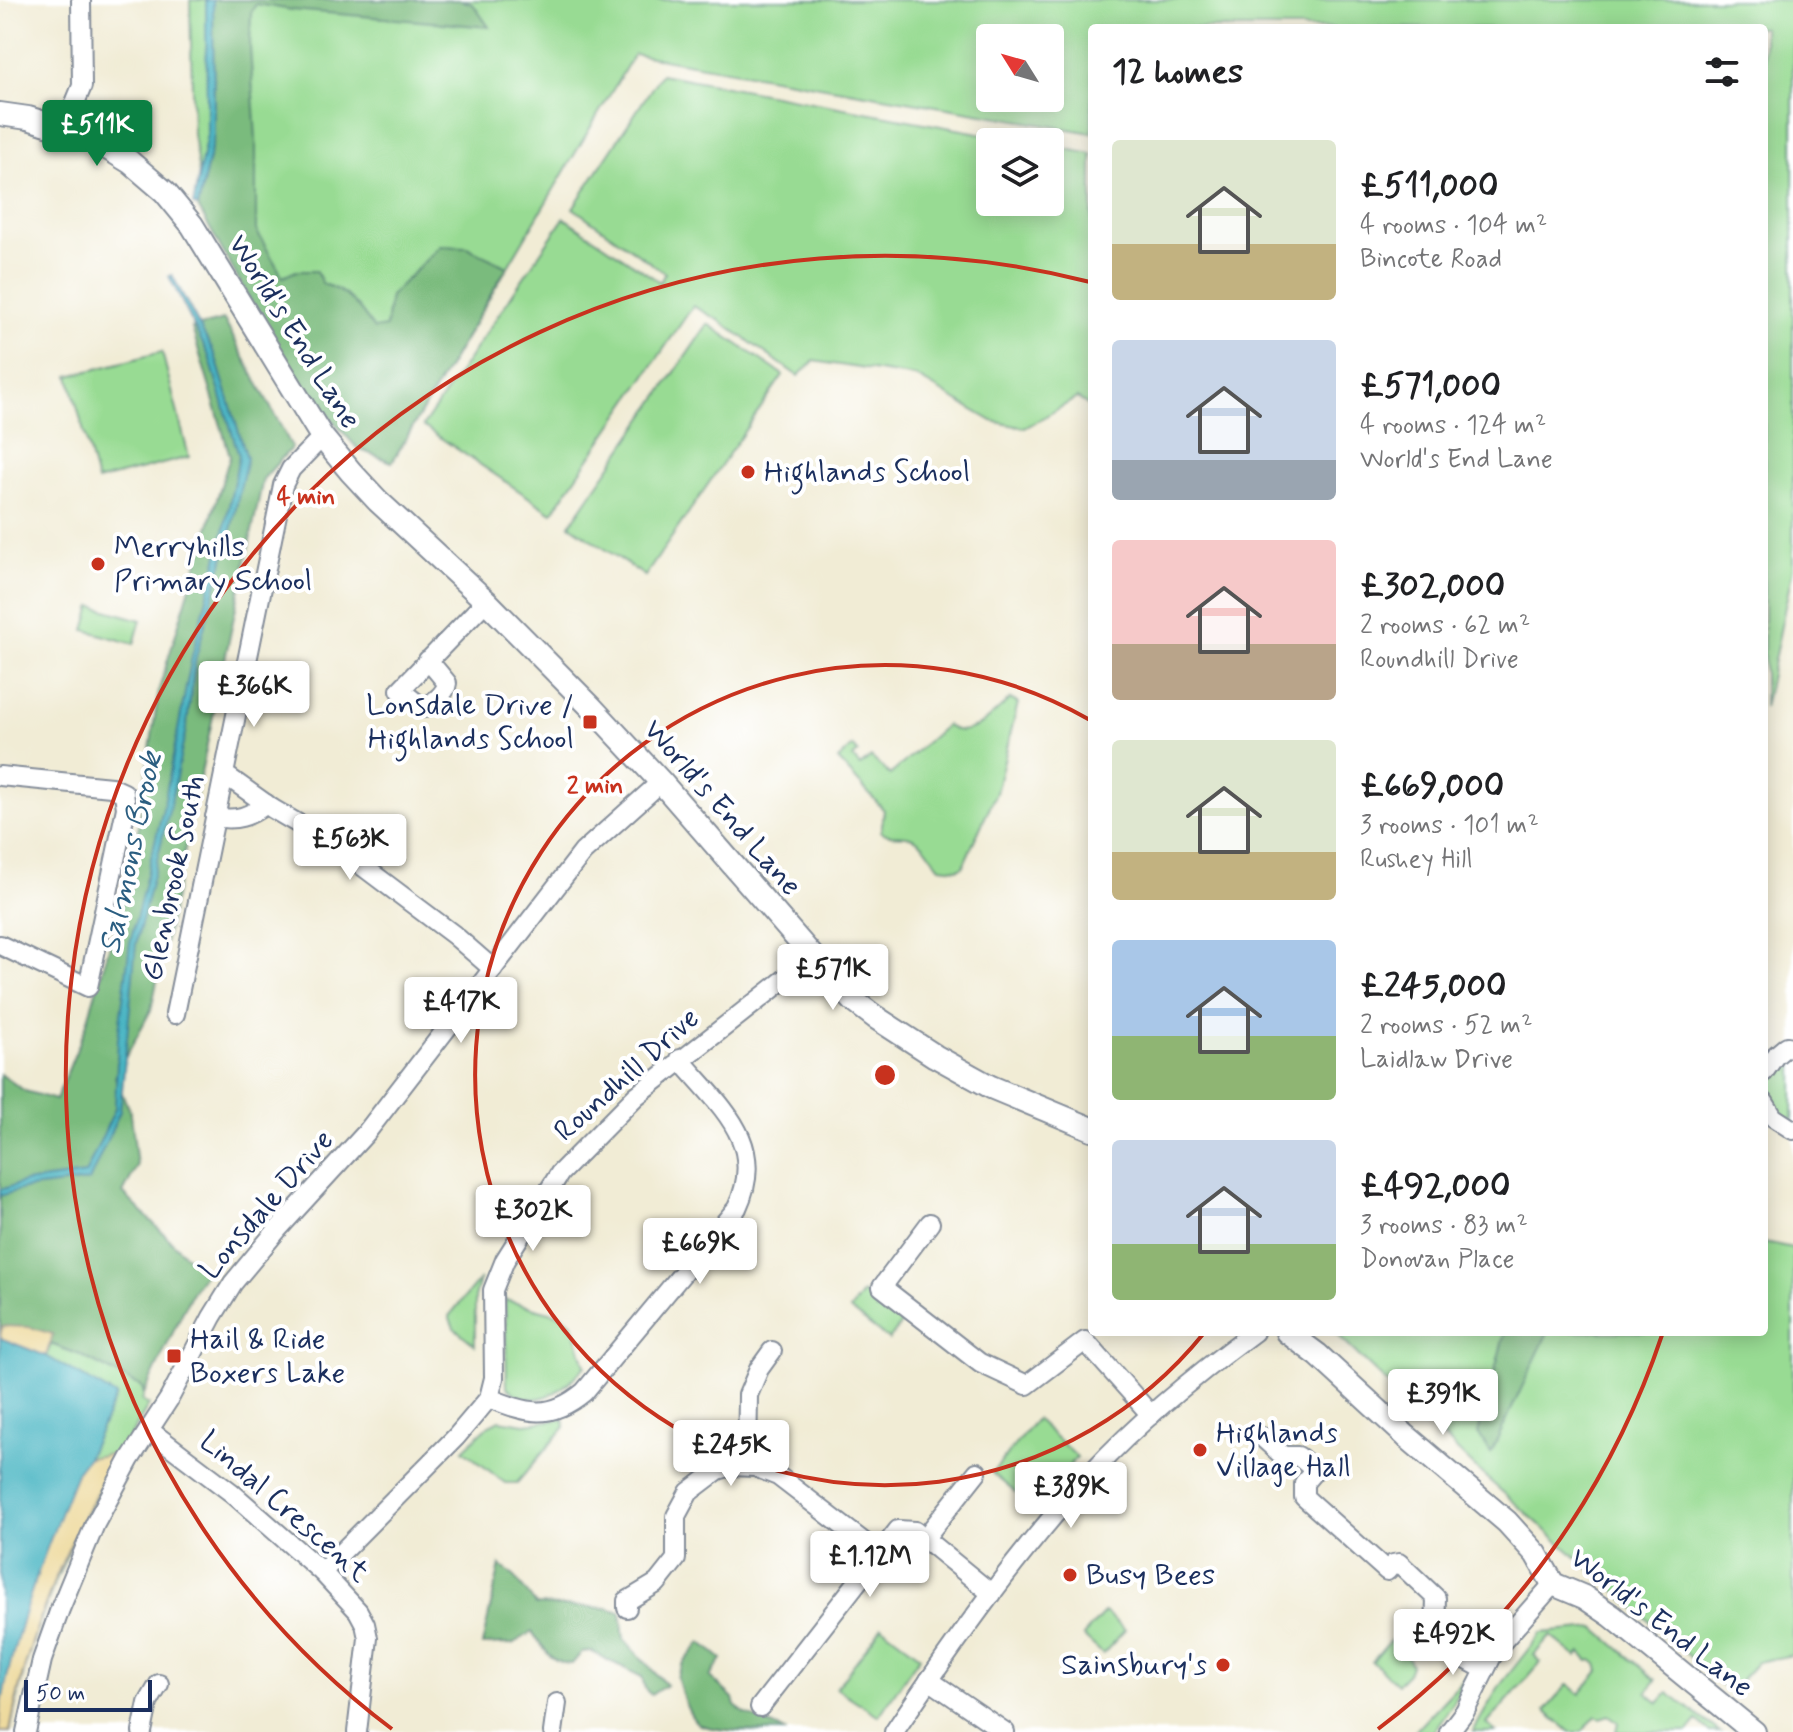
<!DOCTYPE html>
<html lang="en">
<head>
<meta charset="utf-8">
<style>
  body { margin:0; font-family:Mynerve,sans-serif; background:#f2f2f2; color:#202124; height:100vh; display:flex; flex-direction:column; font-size:30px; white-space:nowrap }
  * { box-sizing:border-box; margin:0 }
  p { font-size:26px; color:#757577 }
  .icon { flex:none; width:44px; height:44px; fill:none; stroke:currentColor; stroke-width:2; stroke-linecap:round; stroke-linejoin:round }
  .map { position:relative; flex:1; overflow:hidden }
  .panel { position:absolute; left:1088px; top:24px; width:680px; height:1312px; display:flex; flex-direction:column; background:#fff; border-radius:8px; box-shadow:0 4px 20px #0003 }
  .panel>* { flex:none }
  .needle { width:52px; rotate:307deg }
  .fabs { position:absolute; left:976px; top:24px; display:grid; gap:16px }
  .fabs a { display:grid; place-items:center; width:88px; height:88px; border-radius:8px; background:#fff; box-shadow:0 4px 20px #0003; font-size:40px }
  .scale { position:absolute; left:24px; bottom:20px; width:128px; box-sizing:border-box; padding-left:8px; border:4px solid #1b2f5e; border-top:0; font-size:22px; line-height:28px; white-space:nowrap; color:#1b2f5e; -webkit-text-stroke:6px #fff; paint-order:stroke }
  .price { position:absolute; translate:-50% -68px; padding:0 18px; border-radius:8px; background:#fff; color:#222; font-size:26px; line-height:52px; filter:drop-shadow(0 2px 4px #0008) }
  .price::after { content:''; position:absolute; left:50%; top:48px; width:24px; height:18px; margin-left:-12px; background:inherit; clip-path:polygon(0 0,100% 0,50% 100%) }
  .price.active { background:#0b8043; color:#fff }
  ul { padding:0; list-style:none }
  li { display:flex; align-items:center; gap:24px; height:200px; padding:0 24px }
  li span { display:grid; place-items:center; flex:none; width:224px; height:160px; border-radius:8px; color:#555 }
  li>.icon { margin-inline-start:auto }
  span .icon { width:96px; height:96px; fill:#fffc; stroke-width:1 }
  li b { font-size:34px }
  h2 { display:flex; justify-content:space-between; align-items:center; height:96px; padding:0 24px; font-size:34px }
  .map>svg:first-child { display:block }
  .green { fill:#98db93; stroke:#5a8578; stroke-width:2; fill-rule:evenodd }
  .forest { fill:#7abb7d; stroke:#4a756e; stroke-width:2 }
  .sand { fill:#eeda9e; stroke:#84847e; stroke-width:2 }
  .water { fill:#48b5c3; stroke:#327290; stroke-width:2 }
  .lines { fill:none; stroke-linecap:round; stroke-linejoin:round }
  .minor-casing { stroke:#868e9a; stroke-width:22 }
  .tertiary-casing { stroke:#868e9a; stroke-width:26 }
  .minor { stroke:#fff; stroke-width:18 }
  .tertiary { stroke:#fff; stroke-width:22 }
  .ring { fill:none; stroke:#c8321e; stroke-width:4 }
  .poi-dot { fill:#c8321e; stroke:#fff; stroke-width:3 }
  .labels { text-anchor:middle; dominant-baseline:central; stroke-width:8; stroke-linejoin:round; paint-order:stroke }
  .street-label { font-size:30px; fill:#1b2f5e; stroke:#fff }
  .poi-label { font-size:30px; fill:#1b2f5e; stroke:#fff; text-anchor:start }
  .water-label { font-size:32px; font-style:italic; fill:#2b5e81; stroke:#fff }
  .centre { fill:#c8321e; stroke:#fff; stroke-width:4 }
  .ring-label { font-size:24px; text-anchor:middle; font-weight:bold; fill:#c8321e; stroke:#fff; stroke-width:8; stroke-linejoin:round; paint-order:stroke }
</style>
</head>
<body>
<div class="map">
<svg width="1793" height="1732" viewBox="0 0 1793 1732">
  <rect width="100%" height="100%" fill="#fff"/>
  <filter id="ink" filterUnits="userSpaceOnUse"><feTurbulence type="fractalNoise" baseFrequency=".0125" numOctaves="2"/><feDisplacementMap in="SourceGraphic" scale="16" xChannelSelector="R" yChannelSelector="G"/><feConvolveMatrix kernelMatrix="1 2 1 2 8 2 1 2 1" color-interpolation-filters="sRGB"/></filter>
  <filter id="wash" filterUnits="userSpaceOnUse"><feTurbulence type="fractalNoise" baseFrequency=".006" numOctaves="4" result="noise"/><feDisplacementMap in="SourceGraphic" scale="32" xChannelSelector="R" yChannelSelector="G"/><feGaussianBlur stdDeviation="1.8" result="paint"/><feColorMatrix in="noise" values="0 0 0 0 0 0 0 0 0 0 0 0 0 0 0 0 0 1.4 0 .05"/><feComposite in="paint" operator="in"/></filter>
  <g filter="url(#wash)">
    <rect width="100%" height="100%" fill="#f1ecd5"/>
    <g class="green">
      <path d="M 190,0 L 1793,0 L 1793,568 L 1764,708 L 1764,28 L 1092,28 L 1092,133 L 634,54 L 392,462 L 358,449 L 310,395 L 229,262 L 205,216 L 193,134 ZM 990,38 L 1050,38 L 1050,98 L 990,98 Z"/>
      <path d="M 661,74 L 1027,142 L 990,142 L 990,202 L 1050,202 L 1050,146 L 1092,154 L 1092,408 L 1077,398 L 1025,428 L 992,421 L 916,377 L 814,361 L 798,376 L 717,319 L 693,306 L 552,513 L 423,426 L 564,218 L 660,282 L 665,273 L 573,208 Z"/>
      <path d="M 708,324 L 783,375 L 645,576 L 570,525 Z"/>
      <path d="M 162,352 L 189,457 L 97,481 L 69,376 Z"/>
      <path d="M 92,606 L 141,620 L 134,644 L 85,630 Z"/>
      <path d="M 1010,699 L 1018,703 L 996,793 L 963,866 L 958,869 L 940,867 C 929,855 925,840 907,836 C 896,834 891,838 881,832 L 884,810 L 838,760 L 853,746 L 858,752 L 853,758 L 860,766 L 871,757 L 890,775 L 946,725 C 969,743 993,714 1010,699 Z"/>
      <path d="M 1793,1051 L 1793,1123 C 1775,1115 1758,1086 1771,1067 C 1776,1061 1787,1056 1793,1051 Z"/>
      <path d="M 1764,1242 L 1793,1248 L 1793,1655 L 1757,1662 L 1730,1692 L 1482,1474 L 1334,1332 L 1764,1332 Z"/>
      <path d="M 480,1279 L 475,1298 L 475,1345 L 454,1328 L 449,1316 Z"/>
      <path d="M 863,1293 L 902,1322 L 889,1340 L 850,1310 Z"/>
      <path d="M 505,1300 L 561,1315 L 573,1324 L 585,1366 C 566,1389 533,1414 507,1387 Z"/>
      <path d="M 50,1344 L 78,1354 L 142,1387 L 144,1394 L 142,1401 L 149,1405 C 85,1511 32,1609 10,1732 L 0,1732 L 0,1714 L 77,1471 L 87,1458 L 116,1396 L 46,1356 Z"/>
      <path d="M 564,1419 L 565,1427 L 517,1483 L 505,1483 L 463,1450 L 489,1425 L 500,1420 L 525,1424 Z"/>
      <path d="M 1036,1419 L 1077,1457 L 1033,1507 L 992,1473 Z"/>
      <path d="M 1105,1612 L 1125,1630 L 1103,1654 L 1083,1636 Z"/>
      <path d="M 882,1627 L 920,1656 L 879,1716 L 836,1688 Z"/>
      <path d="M 1595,1628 L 1656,1680 L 1647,1693 L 1659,1703 L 1668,1693 L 1720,1732 L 1710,1732 L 1697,1721 L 1688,1732 L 1616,1732 L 1618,1722 L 1609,1715 L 1600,1718 L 1596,1716 L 1582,1732 L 1570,1732 L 1545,1711 L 1568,1684 L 1580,1694 L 1599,1671 L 1597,1664 L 1592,1660 L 1589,1661 L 1581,1653 L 1577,1657 L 1551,1636 L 1534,1655 L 1541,1662 L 1487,1724 L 1496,1732 L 1473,1732 L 1498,1688 L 1541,1633 Z"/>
      <path d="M 1391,1640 L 1406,1654 L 1411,1665 L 1408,1673 L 1397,1684 L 1372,1662 Z"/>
      <path d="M 1467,1676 L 1454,1702 L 1433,1732 L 1414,1732 Z"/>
    </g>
    <g class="forest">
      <path d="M 213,0 L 461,0 L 473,4 L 489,27 L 292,10 L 256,4 L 251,13 L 250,47 L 256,139 L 256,230 L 283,277 L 296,271 L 316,271 L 323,284 C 348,291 360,308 374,329 L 386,327 L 390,296 L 440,246 L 467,247 L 507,267 L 392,462 L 358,449 L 310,395 L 269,334 L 198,207 L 214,135 Z"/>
      <path d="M 224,320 L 292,447 L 263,479 L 151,1010 L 115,1077 L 131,1114 L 137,1166 L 123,1193 L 185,1255 L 206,1272 L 192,1292 L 144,1394 L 142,1387 L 78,1354 L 51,1344 L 46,1356 L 0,1338 L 0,1074 L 25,1091 L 56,1100 L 85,1029 L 132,870 L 159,689 L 230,456 L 192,328 Z"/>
      <path d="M 1505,1332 L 1548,1332 L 1491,1453 L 1478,1433 Z"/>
      <path d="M 500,1565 L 515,1577 L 536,1605 L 607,1608 L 621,1612 L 624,1639 L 666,1685 L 651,1695 L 645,1689 L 642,1677 L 592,1652 L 582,1652 L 572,1664 C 549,1664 545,1648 532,1632 L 512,1644 L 482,1645 Z"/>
      <path d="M 701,1642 L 722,1659 L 710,1677 L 733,1698 L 735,1706 L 746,1714 L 787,1732 C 765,1732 714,1732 698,1724 C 686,1713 682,1692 677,1677 L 683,1664 Z"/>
    </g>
    <g class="sand">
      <path d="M 2,1326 L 29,1327 L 53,1334 L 46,1356 L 0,1338 Z"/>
      <path d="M 111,1454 L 118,1455 C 67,1540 27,1634 10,1732 L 0,1732 C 0,1647 46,1549 77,1471 L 87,1458 Z"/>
    </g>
    <g class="water">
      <path d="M 206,0 L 213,0 L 213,3 L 214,135 L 198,206 L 193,205 L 207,134 Z"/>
      <path d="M 172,275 L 215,355 L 247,458 L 229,539 L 196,657 L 187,724 L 169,811 L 136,944 L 120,1111 L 89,1181 L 23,1189 L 0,1196 L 0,1190 L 24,1182 L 85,1174 L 115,1109 L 118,1038 L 130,943 L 163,809 L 192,656 L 223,536 L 239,456 L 209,356 L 169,276 Z"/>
      <path d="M 0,1338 L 46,1356 L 116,1396 L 87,1458 L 77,1471 C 45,1551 14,1629 0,1714 Z"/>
    </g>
  </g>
  <g filter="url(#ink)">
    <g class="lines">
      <g class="minor-casing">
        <g id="minor">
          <path d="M 65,127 L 82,86 L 81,0"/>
          <path d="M 428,660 L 447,683 C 446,693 433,704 423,708 L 400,690 L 486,601"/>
          <path d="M 224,774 L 273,809 L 326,840 L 361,865 L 454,935 L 493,969"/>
          <path d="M 0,776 L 111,787 L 124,793 L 126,808 L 88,987 L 0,945"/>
          <path d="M 215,817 C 236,821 249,817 266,804"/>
          <path d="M 175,1014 L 283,485 L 291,469 L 322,437"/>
          <path d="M 1764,1072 L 1775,1056 L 1787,1046 L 1793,1047"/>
          <path d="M 1764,1102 L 1773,1117 L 1793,1130"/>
          <path d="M 930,1223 L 882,1287 L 980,1363 L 1027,1385 L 1085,1341 L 1151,1415"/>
          <path d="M 489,1398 C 528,1413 549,1421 584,1392 L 737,1208 C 768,1142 719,1106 680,1059"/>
          <path d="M 149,1430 L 232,1493 L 322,1572 L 358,1611 L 365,1624 L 368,1638 L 357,1732"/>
          <path d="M 1262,1437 L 1283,1456 L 1298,1456 L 1315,1470 L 1304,1483 L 1304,1497 L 1387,1571 L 1393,1564 L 1399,1563 L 1436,1598 L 1435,1631 L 1458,1655 L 1484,1669"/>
          <path d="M 747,1465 L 748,1395 L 759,1369 L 772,1351"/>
          <path d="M 924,1539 L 977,1472"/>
          <path d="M 322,1572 L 456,1437 L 489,1398 L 494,1378 L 493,1290 L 505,1260 L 560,1173 L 636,1096 L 813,957"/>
          <path d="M 627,1608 L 627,1601 L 657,1583 L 676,1559 L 676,1516 L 689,1492 L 718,1470 L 732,1466 L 755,1467 L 778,1476 L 878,1553"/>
          <path d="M 929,1680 L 1005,1732"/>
          <path d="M 760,1707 L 898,1530 L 915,1531 L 992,1594"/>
          <path d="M 26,1732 L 42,1660 L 60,1609 L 95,1524 L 130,1459 L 169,1399 L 212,1317 L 233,1283 L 278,1229 L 366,1133 L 583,852 L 661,782"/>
          <path d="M 142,1732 L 148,1703 L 159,1684"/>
          <path d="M 553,1732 L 557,1703"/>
          <path d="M 894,1732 C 955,1641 1019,1551 1093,1471 C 1141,1419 1197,1374 1254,1332"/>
          <path d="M 1449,1732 L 1465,1711 L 1495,1650 L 1553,1584"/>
        </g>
      </g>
      <g class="tertiary-casing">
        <g id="tertiary">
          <path d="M 0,114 L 28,118 L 89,137 L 130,162 L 165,192 L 192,225 L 322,437 L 351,472 L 378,501 L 486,601 L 592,708 L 661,782 L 813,957 L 854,1001 L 875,1017 L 935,1056 L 991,1087 L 1092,1129"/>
          <path d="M 1287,1332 L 1318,1355 L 1406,1436 L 1507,1522 L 1536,1554 L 1553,1584 L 1584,1597 L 1612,1616 L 1754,1732"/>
        </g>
      </g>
      <use href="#minor" class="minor"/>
      <use href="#tertiary" class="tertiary"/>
    </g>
  </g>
  <g class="ring">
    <path d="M1204 1333A410 410 0 1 1 1090 720"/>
    <path d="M1662 1335A819 819 0 0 1 1378 1729M392 1729A819 819 0 0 1 1090 282"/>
  </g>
  <g class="poi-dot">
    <circle cx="748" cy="472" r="8"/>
    <circle cx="98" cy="564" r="8"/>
    <rect x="582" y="714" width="16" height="16" rx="4"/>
    <rect x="166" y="1348" width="16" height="16" rx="4"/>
    <circle cx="1200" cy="1450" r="8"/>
    <circle cx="1070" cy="1575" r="8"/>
    <circle cx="1223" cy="1665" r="8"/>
  </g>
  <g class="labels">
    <g class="street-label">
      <text transform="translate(294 332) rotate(58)">World's End Lane</text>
      <text transform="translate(722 808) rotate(49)">World's End Lane</text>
      <text transform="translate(174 878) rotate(-78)">Glenbrook South</text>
      <text transform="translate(627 1075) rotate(-42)">Roundhill Drive</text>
      <text transform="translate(267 1205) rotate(-49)">Lonsdale Drive</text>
      <text transform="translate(284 1507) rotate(41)">Lindal Crescent</text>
      <text transform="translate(1661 1623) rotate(38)">World's End Lane</text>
    </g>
    <g class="poi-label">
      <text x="764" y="472">Highlands School</text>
      <text x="114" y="547">Merryhills<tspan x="114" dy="34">Primary School</tspan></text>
      <text x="574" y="705" text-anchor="end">Lonsdale Drive /<tspan x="574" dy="34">Highlands School</tspan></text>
      <text x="190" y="1339">Hail &amp; Ride<tspan x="190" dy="34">Boxers Lake</tspan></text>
      <text x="1216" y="1433">Highlands<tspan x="1216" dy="34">Village Hall</tspan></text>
      <text x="1086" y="1575">Busy Bees</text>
      <text x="1207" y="1665" text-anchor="end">Sainsbury's</text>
    </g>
    <g class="water-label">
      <text transform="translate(131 853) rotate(-78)">Salmons Brook</text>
    </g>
  </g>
  <circle cx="885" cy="1075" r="12" class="centre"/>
  <g class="ring-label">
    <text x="306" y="504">4 min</text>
    <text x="595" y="793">2 min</text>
  </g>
</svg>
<div class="fabs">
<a><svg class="needle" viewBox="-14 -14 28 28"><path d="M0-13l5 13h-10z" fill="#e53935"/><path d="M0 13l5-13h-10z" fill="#757577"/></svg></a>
<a><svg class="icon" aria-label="layers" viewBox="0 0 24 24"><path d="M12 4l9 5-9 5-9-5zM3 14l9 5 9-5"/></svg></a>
</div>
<div class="scale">50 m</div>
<b class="price active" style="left:97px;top:168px">£511K</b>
<b class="price" style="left:254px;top:729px">£366K</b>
<b class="price" style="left:350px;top:882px">£563K</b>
<b class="price" style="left:833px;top:1012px">£571K</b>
<b class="price" style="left:461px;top:1045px">£417K</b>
<b class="price" style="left:533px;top:1253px">£302K</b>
<b class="price" style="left:700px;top:1286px">£669K</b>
<b class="price" style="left:1443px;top:1437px">£391K</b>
<b class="price" style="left:731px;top:1488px">£245K</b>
<b class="price" style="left:1071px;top:1530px">£389K</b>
<b class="price" style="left:870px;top:1599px">£1.12M</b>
<b class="price" style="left:1453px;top:1677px">£492K</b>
<section class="panel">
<h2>12 homes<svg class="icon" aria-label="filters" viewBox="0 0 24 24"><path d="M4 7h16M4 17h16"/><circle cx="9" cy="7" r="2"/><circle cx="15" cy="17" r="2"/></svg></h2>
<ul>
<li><span style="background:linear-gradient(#dfe7d0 65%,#c2b280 0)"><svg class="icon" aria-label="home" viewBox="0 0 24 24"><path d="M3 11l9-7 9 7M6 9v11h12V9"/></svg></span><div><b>£511,000</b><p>4 rooms · 104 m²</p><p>Bincote Road</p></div></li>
<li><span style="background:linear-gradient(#c9d6e8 75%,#9aa5b1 0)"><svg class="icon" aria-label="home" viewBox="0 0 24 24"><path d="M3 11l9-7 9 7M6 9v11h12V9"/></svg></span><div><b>£571,000</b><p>4 rooms · 124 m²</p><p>World's End Lane</p></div></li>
<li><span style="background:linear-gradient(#f6c9c9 65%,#b9a48a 0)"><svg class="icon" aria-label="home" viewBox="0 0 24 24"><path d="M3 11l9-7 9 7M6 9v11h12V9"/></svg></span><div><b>£302,000</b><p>2 rooms · 62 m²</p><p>Roundhill Drive</p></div></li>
<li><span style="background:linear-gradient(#dfe7d0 70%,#c2b280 0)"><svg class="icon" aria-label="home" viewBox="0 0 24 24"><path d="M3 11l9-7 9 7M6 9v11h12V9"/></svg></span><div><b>£669,000</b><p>3 rooms · 101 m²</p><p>Rushey Hill</p></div></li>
<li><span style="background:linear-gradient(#a9c7e8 60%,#8fb573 0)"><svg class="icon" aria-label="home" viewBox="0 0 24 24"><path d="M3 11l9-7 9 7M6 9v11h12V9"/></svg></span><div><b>£245,000</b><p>2 rooms · 52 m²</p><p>Laidlaw Drive</p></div></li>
<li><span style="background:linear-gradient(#c9d6e8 65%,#8fb573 0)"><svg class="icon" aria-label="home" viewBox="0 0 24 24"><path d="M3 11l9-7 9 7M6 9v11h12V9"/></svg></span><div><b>£492,000</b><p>3 rooms · 83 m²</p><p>Donovan Place</p></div></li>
</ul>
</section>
</div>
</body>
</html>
